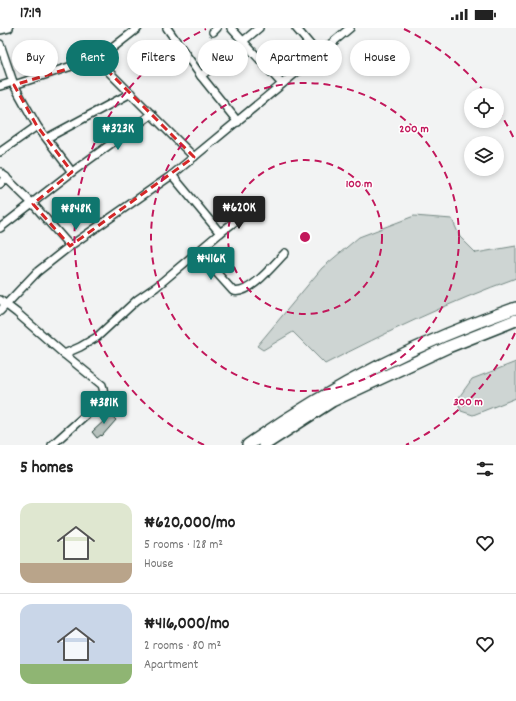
<!DOCTYPE html>
<html lang="en">
<head>
<meta charset="utf-8">
<style>
  body { margin:0; font-family:Dekko,sans-serif; background:#f2f2f2; color:#222; height:100vh; display:flex; flex-direction:column; font-size:15px; white-space:nowrap }
  * { box-sizing:border-box; margin:0 }
  p { font-size:13px; color:#767676 }
  .icon { flex:none; width:22px; height:22px; fill:none; stroke:currentColor; stroke-width:2; stroke-linecap:round; stroke-linejoin:round }
  .map { position:relative; height:417px; overflow:hidden }
  .side { display:flex; flex-direction:column; background:#fff; flex:1 }
  .side>* { flex:none }
  .hud { position:absolute; left:12px; top:12px; width:492px; height:36px; display:flex; gap:8px }
  .buttons { position:absolute; left:464px; top:60px; display:grid; gap:8px }
  .buttons a { display:grid; place-items:center; width:40px; height:40px; border-radius:50%; background:#fff; box-shadow:0 2px 6px #0003; font-size:20px }
  .price { position:absolute; translate:-50% -34px; padding:0 9px; border-radius:4px; background:#0f766e; color:#fff; font-size:13px; line-height:26px; filter:drop-shadow(0 1px 2px #0008) }
  .price::after { content:''; position:absolute; left:50%; top:24px; width:12px; height:9px; margin-left:-6px; background:inherit; clip-path:polygon(0 0,100% 0,50% 100%) }
  .price.current { background:#222; color:#fff }
  ul { padding:0; list-style:none }
  li { display:flex; align-items:center; gap:12px; height:100px; padding:0 20px }
  li+li { border-top:1px solid #e0e0e0 }
  li span { display:grid; place-items:center; flex:none; width:112px; height:80px; border-radius:12px; color:#555 }
  li>.icon { margin-inline-start:auto }
  span .icon { width:48px; height:48px; fill:#fffc; stroke-width:1 }
  li b { font-size:17px }
  h2 { display:flex; justify-content:space-between; align-items:center; height:48px; padding:0 20px; font-size:17px }
  .chip { padding:0 14px; border-radius:18px; background:#fff; box-shadow:0 2px 6px #0003; font-size:14px; line-height:36px }
  .chip.current { background:#0f766e; color:#fff }
  .status { display:flex; justify-content:space-between; align-items:center; height:28px; padding:0 20px; background:#fff; direction:ltr }
  .status svg { height:11px; fill:currentColor }
  .map>svg:first-child { display:block }
  .green { fill:#ced5d3; stroke:#768984 }
  .building { fill:#b7c1bd; stroke:#1f3d34 }
  .lines { fill:none; stroke-linecap:round; stroke-linejoin:round }
  .minor-casing { stroke:#1f3d34; stroke-width:10 }
  .highway-casing { stroke:#1f3d34; stroke-width:14 }
  .minor { stroke:#fff; stroke-width:7 }
  .highway { stroke:#fff; stroke-width:11 }
  .marked { fill:none; stroke:#d62828; stroke-width:3; stroke-dasharray:8 5; stroke-linejoin:round }
  .ring { fill:none; stroke:#c2185b; stroke-width:2; stroke-dasharray:7 5 }
  .centre { fill:#c2185b; stroke:#fff; stroke-width:2 }
  .ring-label { font-size:12px; text-anchor:middle; font-weight:bold; fill:#c2185b; stroke:#fff; stroke-width:3; stroke-linejoin:round; paint-order:stroke }
</style>
</head>
<body>
<div class="status"><b>17:19</b><svg viewBox="0 0 49 12"><path d="M0 12V9h3v3zM5 12V6h3v6zM10 12V3h3v9zM15 12V0h3v12zM26 1h20v11H26zM47 4h2v5h-2z"/></svg></div>
<div class="map">
<svg width="516" height="417" viewBox="0 0 516 417">
  <rect width="100%" height="100%" fill="#f2f3f3"/>
  <filter id="ink" filterUnits="userSpaceOnUse"><feTurbulence type="fractalNoise" baseFrequency=".025" numOctaves="2"/><feDisplacementMap in="SourceGraphic" scale="8" xChannelSelector="R" yChannelSelector="G"/><feConvolveMatrix kernelMatrix="1 2 1 2 8 2 1 2 1" color-interpolation-filters="sRGB"/></filter>
  <g filter="url(#ink)">
    <g class="green">
      <path d="M 414,188 L 452,191 L 460,209 L 476,225 L 516,218 L 516,250 C 450,274 387,304 325,336 L 293,304 L 263,322 L 257,318 L 322,240 L 359,209 Z"/>
      <path d="M 516,334 L 516,370 L 473,387 L 461,383 L 457,372 L 472,351 Z"/>
    </g>
    <path class="building" d="M 107,383 L 116,392 L 102,408 L 101,407 L 97,410 L 92,404 L 106,391 L 102,387 Z"/>
    <g class="lines">
      <g class="minor-casing">
        <g id="minor">
          <path d="M 167,0 L 201,48"/>
          <path d="M 231,0 L 282,56"/>
          <path d="M 296,0 L 318,26"/>
          <path d="M 0,2 L 9,0"/>
          <path d="M 213,4 L 217,0"/>
          <path d="M 0,16 L 14,57 L 37,98 L 72,144"/>
          <path d="M 97,32 L 194,129"/>
          <path d="M 14,57 L 84,34 L 97,32 L 138,0"/>
          <path d="M 0,58 L 13,54"/>
          <path d="M 238,94 L 201,48 L 259,0"/>
          <path d="M 47,110 L 131,65"/>
          <path d="M 0,124 L 37,98"/>
          <path d="M 0,144 L 33,176 L 70,218"/>
          <path d="M 0,156 L 6,149"/>
          <path d="M 0,200 L 72,144 L 152,86"/>
          <path d="M 220,205 L 246,185"/>
          <path d="M 198,224 L 233,263 C 249,268 274,236 285,225"/>
          <path d="M 0,272 L 17,285 L 64,326 L 80,319 L 97,309 L 137,272 L 156,259 L 220,205 L 172,147 L 350,0"/>
          <path d="M 0,283 L 37,244 L 70,218 L 172,147"/>
          <path d="M 52,417 L 100,374 C 103,368 105,364 102,357 L 64,326"/>
        </g>
      </g>
      <g class="highway-casing">
        <g id="highway">
          <path d="M 248,417 C 330,359 420,313 516,280"/>
          <path d="M 264,417 L 332,373 L 448,319 L 516,292"/>
        </g>
      </g>
      <use href="#minor" class="minor"/>
      <use href="#highway" class="highway"/>
    </g>
  </g>
  <path class="marked" d="M 97,32 L 194,129 L 70,218 L 33,176 L 72,144 L 37,98 L 14,57 Z"/>
  <g class="ring">
    <circle cx="305" cy="209" r="77"/>
    <circle cx="305" cy="209" r="154"/>
    <path d="M515 305A231 231 0 0 1 406 417M204 417A231 231 0 0 1 206 1M404 1A231 231 0 0 1 487 67M498 82A231 231 0 0 1 515 113"/>
  </g>
  <circle cx="305" cy="209" r="6" class="centre"/>
  <g class="ring-label">
    <text x="414" y="104">200 m</text>
    <text x="359" y="159">100 m</text>
    <text x="468" y="377">300 m</text>
  </g>
</svg>
<div class="buttons">
<a><svg class="icon" aria-label="locate" viewBox="0 0 24 24"><circle cx="12" cy="12" r="6"/><path d="M12 2v4M12 18v4M2 12h4M18 12h4"/></svg></a>
<a><svg class="icon" aria-label="layers" viewBox="0 0 24 24"><path d="M12 4l9 5-9 5-9-5zM3 14l9 5 9-5"/></svg></a>
</div>
<b class="price" style="left:118px;top:123px">₦323K</b>
<b class="price current" style="left:239px;top:202px">₦620K</b>
<b class="price" style="left:76px;top:203px">₦848K</b>
<b class="price" style="left:211px;top:253px">₦416K</b>
<b class="price" style="left:104px;top:397px">₦381K</b>
<div class="hud">
<a class="chip">Buy</a>
<a class="chip current">Rent</a>
<a class="chip">Filters</a>
<a class="chip">New</a>
<a class="chip">Apartment</a>
<a class="chip">House</a>
</div>
</div>
<section class="side">
<h2>5 homes<svg class="icon" aria-label="filters" viewBox="0 0 24 24"><path d="M4 7h16M4 17h16"/><circle cx="9" cy="7" r="2"/><circle cx="15" cy="17" r="2"/></svg></h2>
<ul>
<li><span style="background:linear-gradient(#dfe7d0 75%,#b9a48a 0)"><svg class="icon" aria-label="home" viewBox="0 0 24 24"><path d="M3 11l9-7 9 7M6 9v11h12V9"/></svg></span><div><b>₦620,000/mo</b><p>5 rooms · 128 m²</p><p>House</p></div><svg class="icon" aria-label="heart" viewBox="0 0 24 24"><path d="M12 20l-8-8c-3-5 5-10 8-4 3-6 11-1 8 4z"/></svg></li>
<li><span style="background:linear-gradient(#c9d6e8 75%,#8fb573 0)"><svg class="icon" aria-label="home" viewBox="0 0 24 24"><path d="M3 11l9-7 9 7M6 9v11h12V9"/></svg></span><div><b>₦416,000/mo</b><p>2 rooms · 80 m²</p><p>Apartment</p></div><svg class="icon" aria-label="heart" viewBox="0 0 24 24"><path d="M12 20l-8-8c-3-5 5-10 8-4 3-6 11-1 8 4z"/></svg></li>
</ul>
</section>
</body>
</html>
